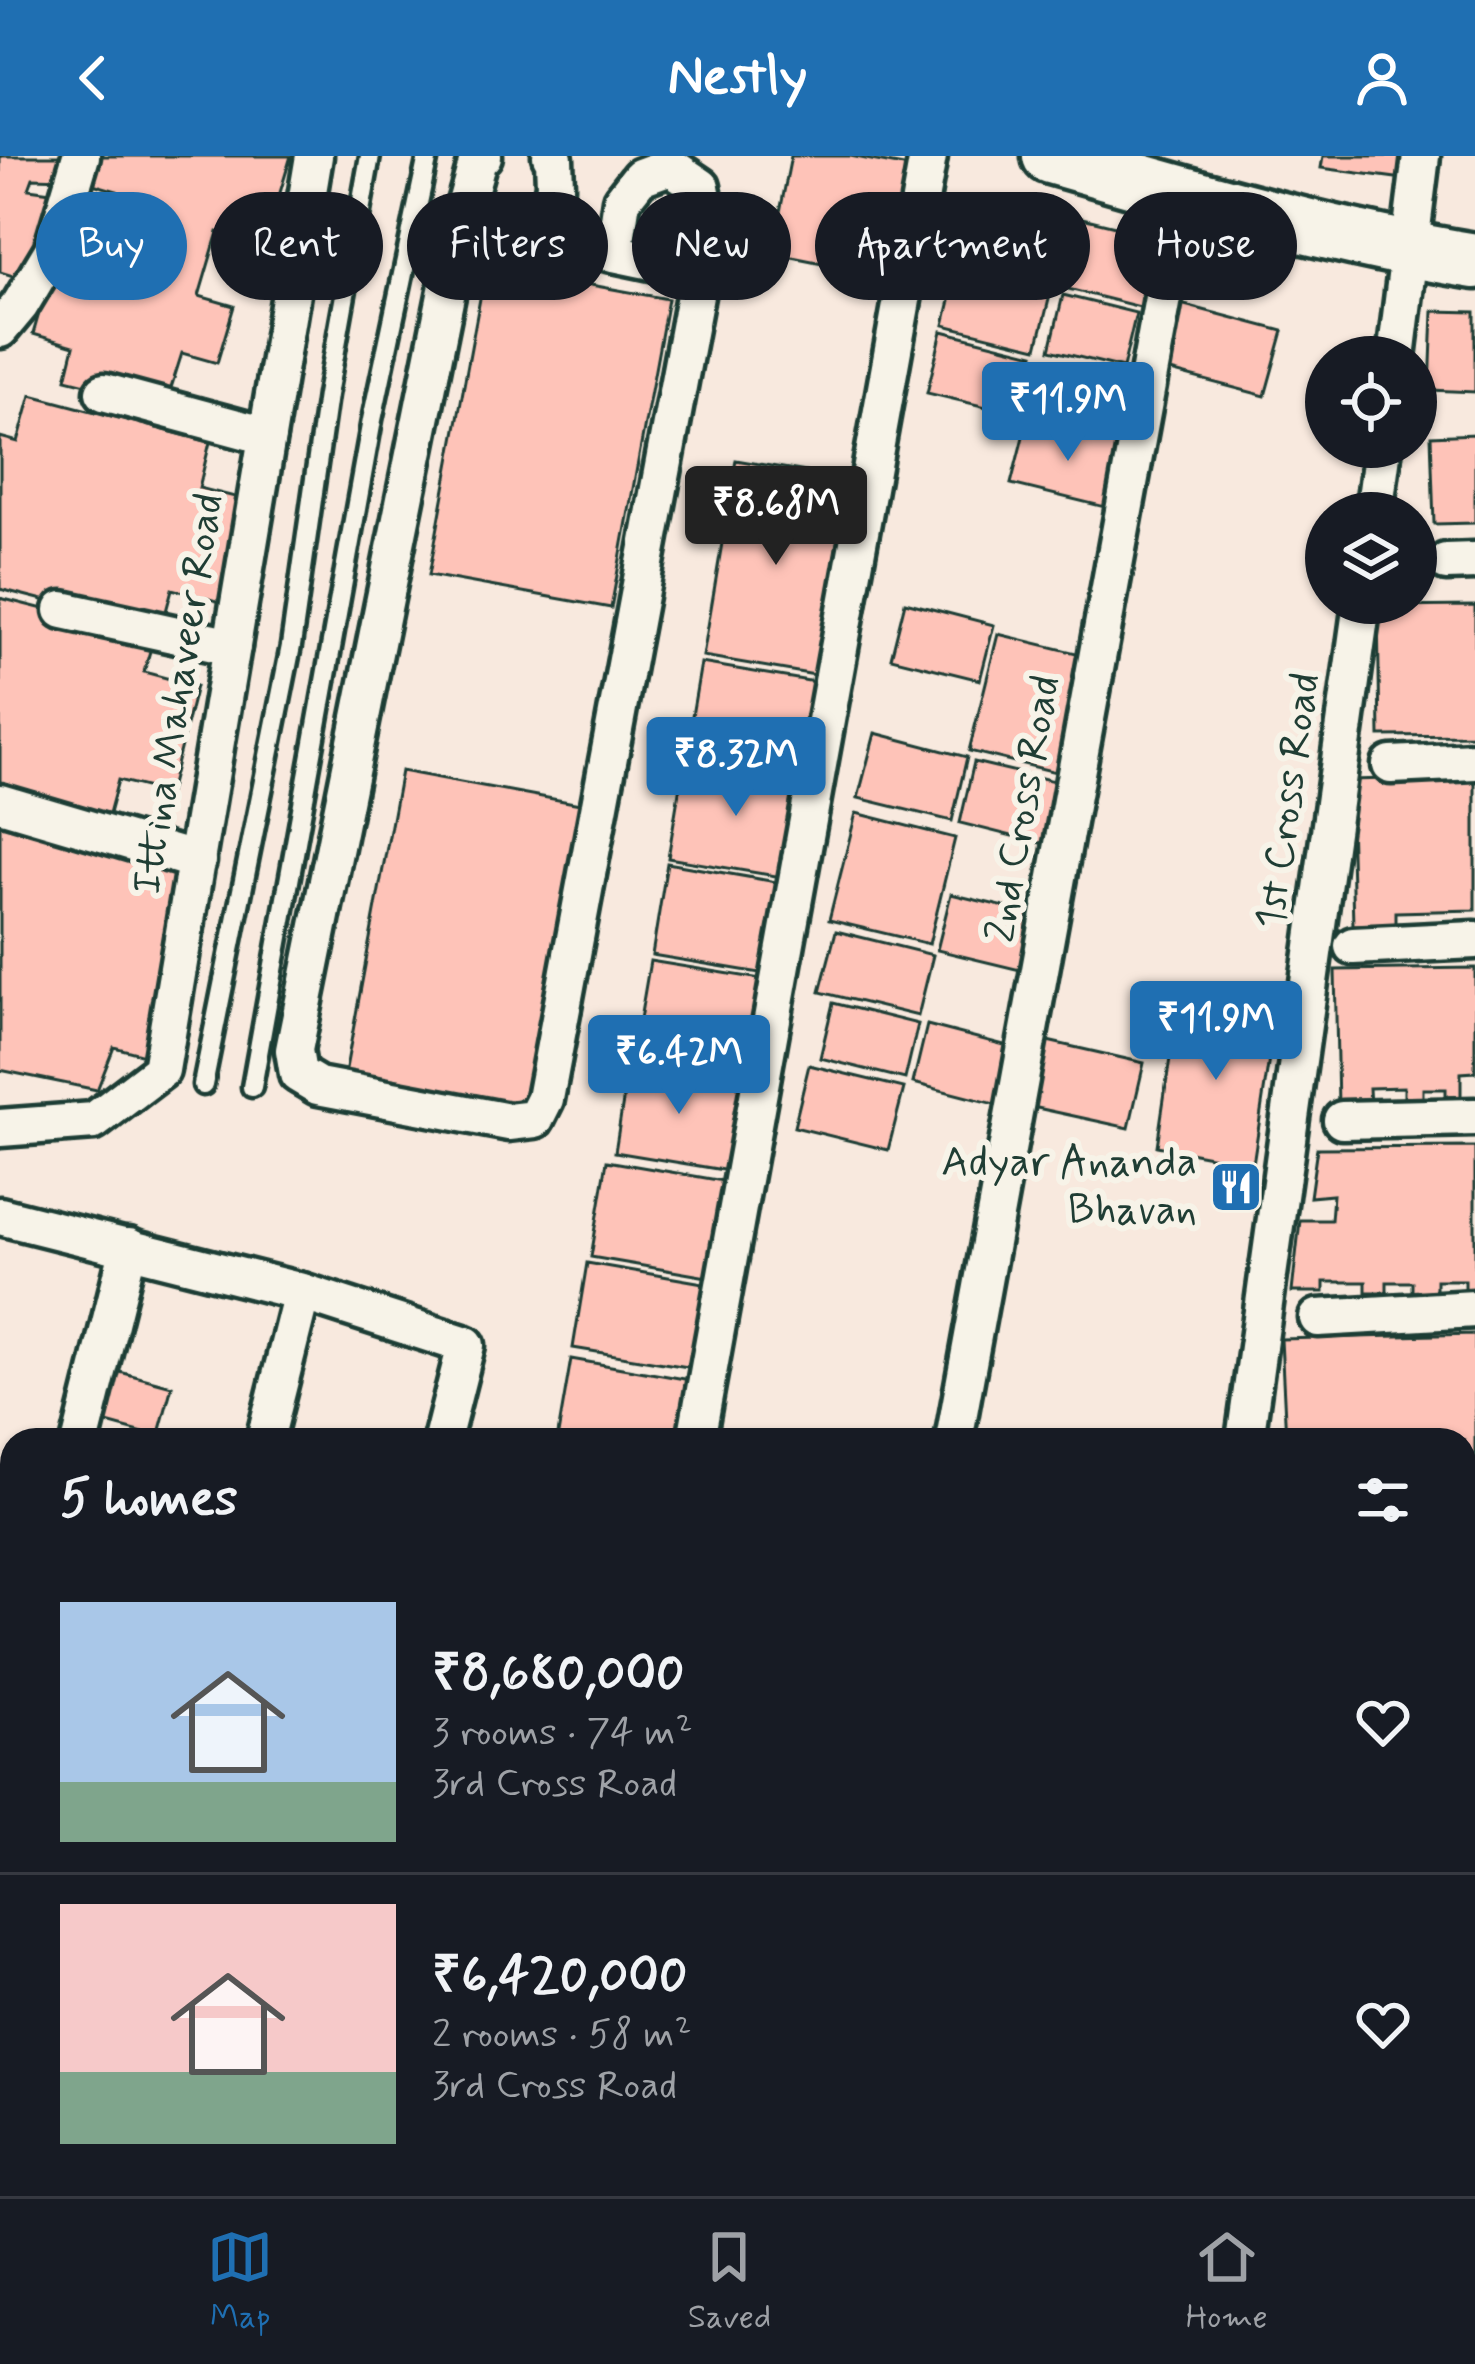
<!DOCTYPE html>
<html lang="en">
<head>
<meta charset="utf-8">
<style>
  body { margin:0; font-family:Mynerve,sans-serif; background:#20242c; color:#f1f3f6; height:100vh; display:flex; flex-direction:column; font-size:45px; white-space:nowrap }
  * { box-sizing:border-box; margin:0 }
  p { font-size:39px; color:#9ea1a6 }
  .icon { flex:none; width:66px; height:66px; fill:none; stroke:currentColor; stroke-width:2; stroke-linecap:round; stroke-linejoin:round }
  .map { position:relative; flex:1; overflow:hidden }
  .drawer { position:absolute; left:0px; top:1272px; width:1476px; height:768px; display:flex; flex-direction:column; background:#171b24; border-radius:36px 36px 0 0; box-shadow:0 3px 9px #0004 }
  .drawer>* { flex:none }
  .banner { position:absolute; left:36px; top:36px; width:1404px; height:108px; display:flex; gap:24px }
  .buttons { position:absolute; left:1305px; top:180px; display:grid; gap:24px }
  .buttons a { display:grid; place-items:center; width:132px; height:132px; border-radius:50%; background:#171b24; box-shadow:0 3px 9px #0004; font-size:60px }
  .price { position:absolute; translate:-50% -102px; padding:0 27px; border-radius:12px; background:#1f6fb2; color:#fff; font-size:39px; line-height:78px; filter:drop-shadow(0 3px 6px #0008) }
  .price::after { content:''; position:absolute; left:50%; top:72px; width:36px; height:27px; margin-left:-18px; background:inherit; clip-path:polygon(0 0,100% 0,50% 100%) }
  .price.current { background:#222; color:#fff }
  ul { padding:0; list-style:none }
  li { display:flex; align-items:center; gap:36px; height:300px; padding:0 60px }
  li+li { border-top:3px solid #363941 }
  li span { display:grid; place-items:center; flex:none; width:336px; height:240px; border-radius:0px; color:#555 }
  li>.icon { margin-inline-start:auto }
  span .icon { width:144px; height:144px; fill:#fffc; stroke-width:1 }
  li b { font-size:51px }
  h2 { display:flex; justify-content:space-between; align-items:center; height:144px; padding:0 60px; font-size:51px }
  .pill { padding:0 42px; border-radius:54px; background:#171b24; box-shadow:0 3px 9px #0004; font-size:42px; line-height:108px }
  .pill.current { background:#1f6fb2; color:#fff }
  header { display:flex; justify-content:space-between; align-items:center; height:156px; padding:0 60px; background:#1f6fb2; color:#fff; font-size:54px; font-weight:700 }
  .tab-bar { display:flex; justify-content:space-around; align-items:center; height:168px; border-top:3px solid #363941; background:#171b24; font-size:33px; color:#9ea1a6 }
  .tab-bar a { display:grid; justify-items:center; gap:6px }
  .tab-bar .current { color:#1f6fb2 }
  .map>svg:first-child { display:block }
  .building { fill:#fec3b8; stroke:#1f3d34; stroke-width:3 }
  .lines { fill:none; stroke-linecap:round; stroke-linejoin:round }
  .lane-casing { stroke:#1f3d34; stroke-width:27 }
  .street-casing { stroke:#1f3d34; stroke-width:45 }
  .secondary-casing { stroke:#1f3d34; stroke-width:63 }
  .lane { stroke:#f7f3e8; stroke-width:18 }
  .street { stroke:#f7f3e8; stroke-width:36 }
  .secondary { stroke:#f7f3e8; stroke-width:54 }
  .labels { text-anchor:middle; dominant-baseline:central; stroke-width:12; stroke-linejoin:round; paint-order:stroke }
  .street-label { font-size:42px; fill:#1f3d34; stroke:#f7f3e8 }
  .poi-label { font-size:42px; fill:#1f3d34; stroke:#f7f3e8; text-anchor:end }
</style>
</head>
<body>
<header><svg class="icon" aria-label="back" viewBox="0 0 24 24"><path d="M15 5l-7 7 7 7"/></svg>Nestly<svg class="icon" aria-label="person" viewBox="0 0 24 24"><circle cx="12" cy="8" r="4"/><path d="M4 21q1-7 8-7t8 7"/></svg></header>
<div class="map">
<svg width="1475" height="2040" viewBox="0 0 1475 2040">
  <rect width="100%" height="100%" fill="#f8e9de"/>
  <filter id="ink" filterUnits="userSpaceOnUse"><feTurbulence type="fractalNoise" baseFrequency=".00833" numOctaves="2"/><feDisplacementMap in="SourceGraphic" scale="24" xChannelSelector="R" yChannelSelector="G"/><feConvolveMatrix kernelMatrix="1 2 1 2 8 2 1 2 1" color-interpolation-filters="sRGB"/></filter>
  <g filter="url(#ink)">
    <g class="building">
      <path d="M 0,0 L 70,0 L 66,23 L 33,22 L 29,33 L 58,37 L 26,124 L 0,116 Z"/>
      <path d="M 86,0 L 291,0 L 264,90 L 218,76 L 199,140 L 234,150 L 217,207 L 182,197 L 166,248 L 66,223 L 74,190 L 33,178 L 53,109 L 92,120 L 117,35 L 79,24 Z"/>
      <path d="M 791,0 L 850,0 L 914,12 L 893,121 L 772,97 Z"/>
      <path d="M 1323,0 L 1414,0 L 1411,24 L 1321,12 Z"/>
      <path d="M 1078,61 L 1161,81 L 1144,152 L 1060,131 Z"/>
      <path d="M 486,110 L 668,143 L 611,452 L 429,419 Z"/>
      <path d="M 958,112 L 1051,135 L 1037,192 L 944,169 Z"/>
      <path d="M 1063,139 L 1136,157 L 1123,212 L 1050,194 Z"/>
      <path d="M 1177,147 L 1283,175 L 1265,240 L 1159,212 Z"/>
      <path d="M 1433,155 L 1475,156 L 1475,236 L 1430,234 Z"/>
      <path d="M 942,175 L 1034,198 L 1020,259 L 927,237 Z"/>
      <path d="M 1046,205 L 1131,226 L 1117,281 L 1033,260 Z"/>
      <path d="M 31,239 L 210,286 L 199,332 L 251,345 L 224,447 L 172,433 L 161,474 L 0,433 L 0,281 L 18,286 Z"/>
      <path d="M 1027,265 L 1125,289 L 1109,352 L 1011,328 Z"/>
      <path d="M 1475,278 L 1475,367 L 1434,368 L 1431,280 Z"/>
      <path d="M 736,304 L 848,323 L 815,519 L 703,500 Z"/>
      <path d="M 0,442 L 154,481 L 144,516 L 196,530 L 169,637 L 118,624 L 107,665 L 0,637 Z"/>
      <path d="M 905,446 L 994,469 L 980,524 L 891,502 Z"/>
      <path d="M 1475,450 L 1475,579 L 1380,580 L 1378,451 Z"/>
      <path d="M 998,478 L 1093,501 L 1064,618 L 969,595 Z"/>
      <path d="M 701,507 L 821,527 L 805,620 L 685,601 Z"/>
      <path d="M 875,577 L 967,601 L 952,665 L 858,642 Z"/>
      <path d="M 684,605 L 805,625 L 788,722 L 668,702 Z"/>
      <path d="M 974,606 L 1067,628 L 1052,690 L 960,667 Z"/>
      <path d="M 401,615 L 580,648 L 525,950 L 345,918 Z"/>
      <path d="M 1475,621 L 1475,754 L 1396,756 L 1396,768 L 1353,769 L 1349,624 Z"/>
      <path d="M 856,657 L 955,682 L 929,788 L 829,764 Z"/>
      <path d="M 0,664 L 193,713 L 144,899 L 114,891 L 97,934 L 0,914 Z"/>
      <path d="M 667,707 L 782,727 L 766,818 L 652,799 Z"/>
      <path d="M 951,738 L 1034,758 L 1020,814 L 937,794 Z"/>
      <path d="M 836,775 L 933,799 L 918,860 L 820,836 Z"/>
      <path d="M 650,805 L 767,824 L 750,923 L 633,904 Z"/>
      <path d="M 1475,812 L 1475,916 L 1461,917 L 1461,948 L 1446,948 L 1446,933 L 1423,933 L 1423,949 L 1404,949 L 1404,931 L 1369,932 L 1370,950 L 1338,950 L 1335,814 Z"/>
      <path d="M 833,847 L 918,868 L 905,923 L 820,902 Z"/>
      <path d="M 1178,848 L 1275,863 L 1253,1008 L 1157,990 Z"/>
      <path d="M 927,869 L 1020,893 L 1006,951 L 913,927 Z"/>
      <path d="M 1043,884 L 1144,907 L 1129,972 L 1028,950 Z"/>
      <path d="M 629,907 L 744,926 L 729,1015 L 615,996 Z"/>
      <path d="M 809,909 L 904,932 L 888,994 L 794,971 Z"/>
      <path d="M 1475,991 L 1475,1136 L 1465,1136 L 1465,1124 L 1436,1124 L 1436,1136 L 1412,1136 L 1412,1126 L 1387,1126 L 1387,1136 L 1366,1136 L 1366,1126 L 1324,1126 L 1324,1136 L 1292,1136 L 1300,1064 L 1331,1064 L 1333,1039 L 1310,1041 L 1317,992 Z"/>
      <path d="M 607,1005 L 729,1026 L 713,1122 L 591,1101 Z"/>
      <path d="M 587,1107 L 709,1128 L 694,1212 L 573,1192 Z"/>
      <path d="M 1475,1178 L 1475,1317 L 1464,1317 L 1464,1284 L 1286,1284 L 1281,1183 Z"/>
      <path d="M 571,1203 L 696,1225 L 686,1284 L 557,1284 Z"/>
      <path d="M 105,1212 L 172,1230 L 158,1281 L 92,1263 Z"/>
      <path d="M 1464,1364 L 1475,1364 L 1475,1502 L 1473,1475 L 1464,1476 Z"/>
    </g>
    <g class="lines">
      <g class="lane-casing">
        <g id="lane">
          <path d="M 203,929 L 291,490 L 327,239 L 370,0"/>
          <path d="M 252,931 L 372,264 L 428,0"/>
        </g>
      </g>
      <g class="street-casing">
        <g id="street">
          <path d="M 483,0 L 478,4 L 461,65 L 294,894 L 298,918 L 318,930 L 509,966 L 535,963 L 545,943 L 708,70 L 701,31 L 670,10"/>
          <path d="M 461,65 L 699,115"/>
          <path d="M 542,81 L 555,30 L 554,3 L 551,0"/>
          <path d="M 614,97 L 622,44 L 640,21 L 670,10"/>
          <path d="M 0,173 L 20,149 L 53,94 L 81,0"/>
          <path d="M 1396,201 L 1421,0"/>
          <path d="M 104,236 L 267,280"/>
          <path d="M 1374,357 L 1383,291"/>
          <path d="M 1446,406 L 1475,405"/>
          <path d="M 63,454 L 232,491"/>
          <path d="M 1391,609 L 1475,605"/>
          <path d="M 0,647 L 197,705"/>
          <path d="M 1353,790 L 1475,784"/>
          <path d="M 1342,964 L 1475,961"/>
          <path d="M 0,972 L 94,965 L 161,914 L 314,0"/>
          <path d="M 0,1060 L 302,1136 L 466,1189 L 442,1284"/>
          <path d="M 1318,1162 L 1475,1153"/>
          <path d="M 81,1284 L 129,1091"/>
          <path d="M 265,1284 L 302,1136"/>
          <path d="M 696,1284 L 928,0"/>
          <path d="M 954,1284 L 1182,38"/>
          <path d="M 1245,1284 L 1362,447"/>
          <path d="M 1464,1343 L 1475,1343"/>
          <path d="M 0,1479 L 12,1482"/>
          <path d="M 1464,1525 L 1475,1525"/>
          <path d="M 0,1594 L 12,1551"/>
          <path d="M 1464,1678 L 1475,1690"/>
          <path d="M 633,2028 L 676,2040"/>
          <path d="M 1027,2028 L 1032,2040"/>
          <path d="M 1378,2028 L 1384,2040"/>
          <path d="M 61,2040 L 64,2028"/>
          <path d="M 246,2040 L 249,2028"/>
        </g>
      </g>
      <g class="secondary-casing">
        <path id="secondary" d="M 1050,0 C 1190,40 1331,82 1475,105"/>
      </g>
      <use href="#lane" class="lane"/>
      <use href="#street" class="street"/>
      <use href="#secondary" class="secondary"/>
    </g>
  </g>
  <defs>
    <g id="restaurant-square" transform="scale(2.7)"><rect x="-9" y="-9" width="18" height="18" rx="4" fill="#1f6fb2" stroke="#f7f3e8"/><path d="M-5-6h1v4h1v-4h1v4h1v-4h1v5L-1.5 .5V6h-2V.5L-5-1ZM5-6V6H3V1.5H1.5Q1.5-4 5-6Z" fill="#fff"/></g>
  </defs>
  <g fill-rule="evenodd">
    <use href="#restaurant-square" x="1236" y="1031"/>
  </g>
  <g class="labels">
    <g class="street-label">
      <text transform="translate(179 538) rotate(-81)">Ittina Mahaveer Road</text>
      <text transform="translate(1289 645) rotate(-82)">1st Cross Road</text>
      <text transform="translate(1024 653) rotate(-80)">2nd Cross Road</text>
    </g>
    <g class="poi-label">
      <text x="1197" y="1007">Adyar Ananda<tspan x="1197" dy="48">Bhavan</tspan></text>
    </g>
  </g>
</svg>
<div class="buttons">
<a><svg class="icon" aria-label="locate" viewBox="0 0 24 24"><circle cx="12" cy="12" r="6"/><path d="M12 2v4M12 18v4M2 12h4M18 12h4"/></svg></a>
<a><svg class="icon" aria-label="layers" viewBox="0 0 24 24"><path d="M12 4l9 5-9 5-9-5zM3 14l9 5 9-5"/></svg></a>
</div>
<b class="price" style="left:1068px;top:308px">₹11.9M</b>
<b class="price current" style="left:776px;top:412px">₹8.68M</b>
<b class="price" style="left:736px;top:663px">₹8.32M</b>
<b class="price" style="left:1216px;top:927px">₹11.9M</b>
<b class="price" style="left:679px;top:961px">₹6.42M</b>
<div class="banner">
<a class="pill current">Buy</a>
<a class="pill">Rent</a>
<a class="pill">Filters</a>
<a class="pill">New</a>
<a class="pill">Apartment</a>
<a class="pill">House</a>
</div>
<section class="drawer">
<h2>5 homes<svg class="icon" aria-label="filters" viewBox="0 0 24 24"><path d="M4 7h16M4 17h16"/><circle cx="9" cy="7" r="2"/><circle cx="15" cy="17" r="2"/></svg></h2>
<ul>
<li><span style="background:linear-gradient(#a9c7e8 75%,#7fa58c 0)"><svg class="icon" aria-label="home" viewBox="0 0 24 24"><path d="M3 11l9-7 9 7M6 9v11h12V9"/></svg></span><div><b>₹8,680,000</b><p>3 rooms · 74 m²</p><p>3rd Cross Road</p></div><svg class="icon" aria-label="heart" viewBox="0 0 24 24"><path d="M12 20l-8-8c-3-5 5-10 8-4 3-6 11-1 8 4z"/></svg></li>
<li><span style="background:linear-gradient(#f6c9c9 70%,#7fa58c 0)"><svg class="icon" aria-label="home" viewBox="0 0 24 24"><path d="M3 11l9-7 9 7M6 9v11h12V9"/></svg></span><div><b>₹6,420,000</b><p>2 rooms · 58 m²</p><p>3rd Cross Road</p></div><svg class="icon" aria-label="heart" viewBox="0 0 24 24"><path d="M12 20l-8-8c-3-5 5-10 8-4 3-6 11-1 8 4z"/></svg></li>
</ul>
</section>
</div>
<nav class="tab-bar">
<a class="current"><svg class="icon" aria-label="map" viewBox="0 0 24 24"><path d="M3 6l6-2 6 2 6-2v14l-6 2-6-2-6 2zM9 4v14M15 6v14"/></svg>Map</a>
<a><svg class="icon" aria-label="saved" viewBox="0 0 24 24"><path d="M7 4h10v16l-5-4-5 4z"/></svg>Saved</a>
<a><svg class="icon" aria-label="home" viewBox="0 0 24 24"><path d="M3 11l9-7 9 7M6 9v11h12V9"/></svg>Home</a>
</nav>
</body>
</html>
